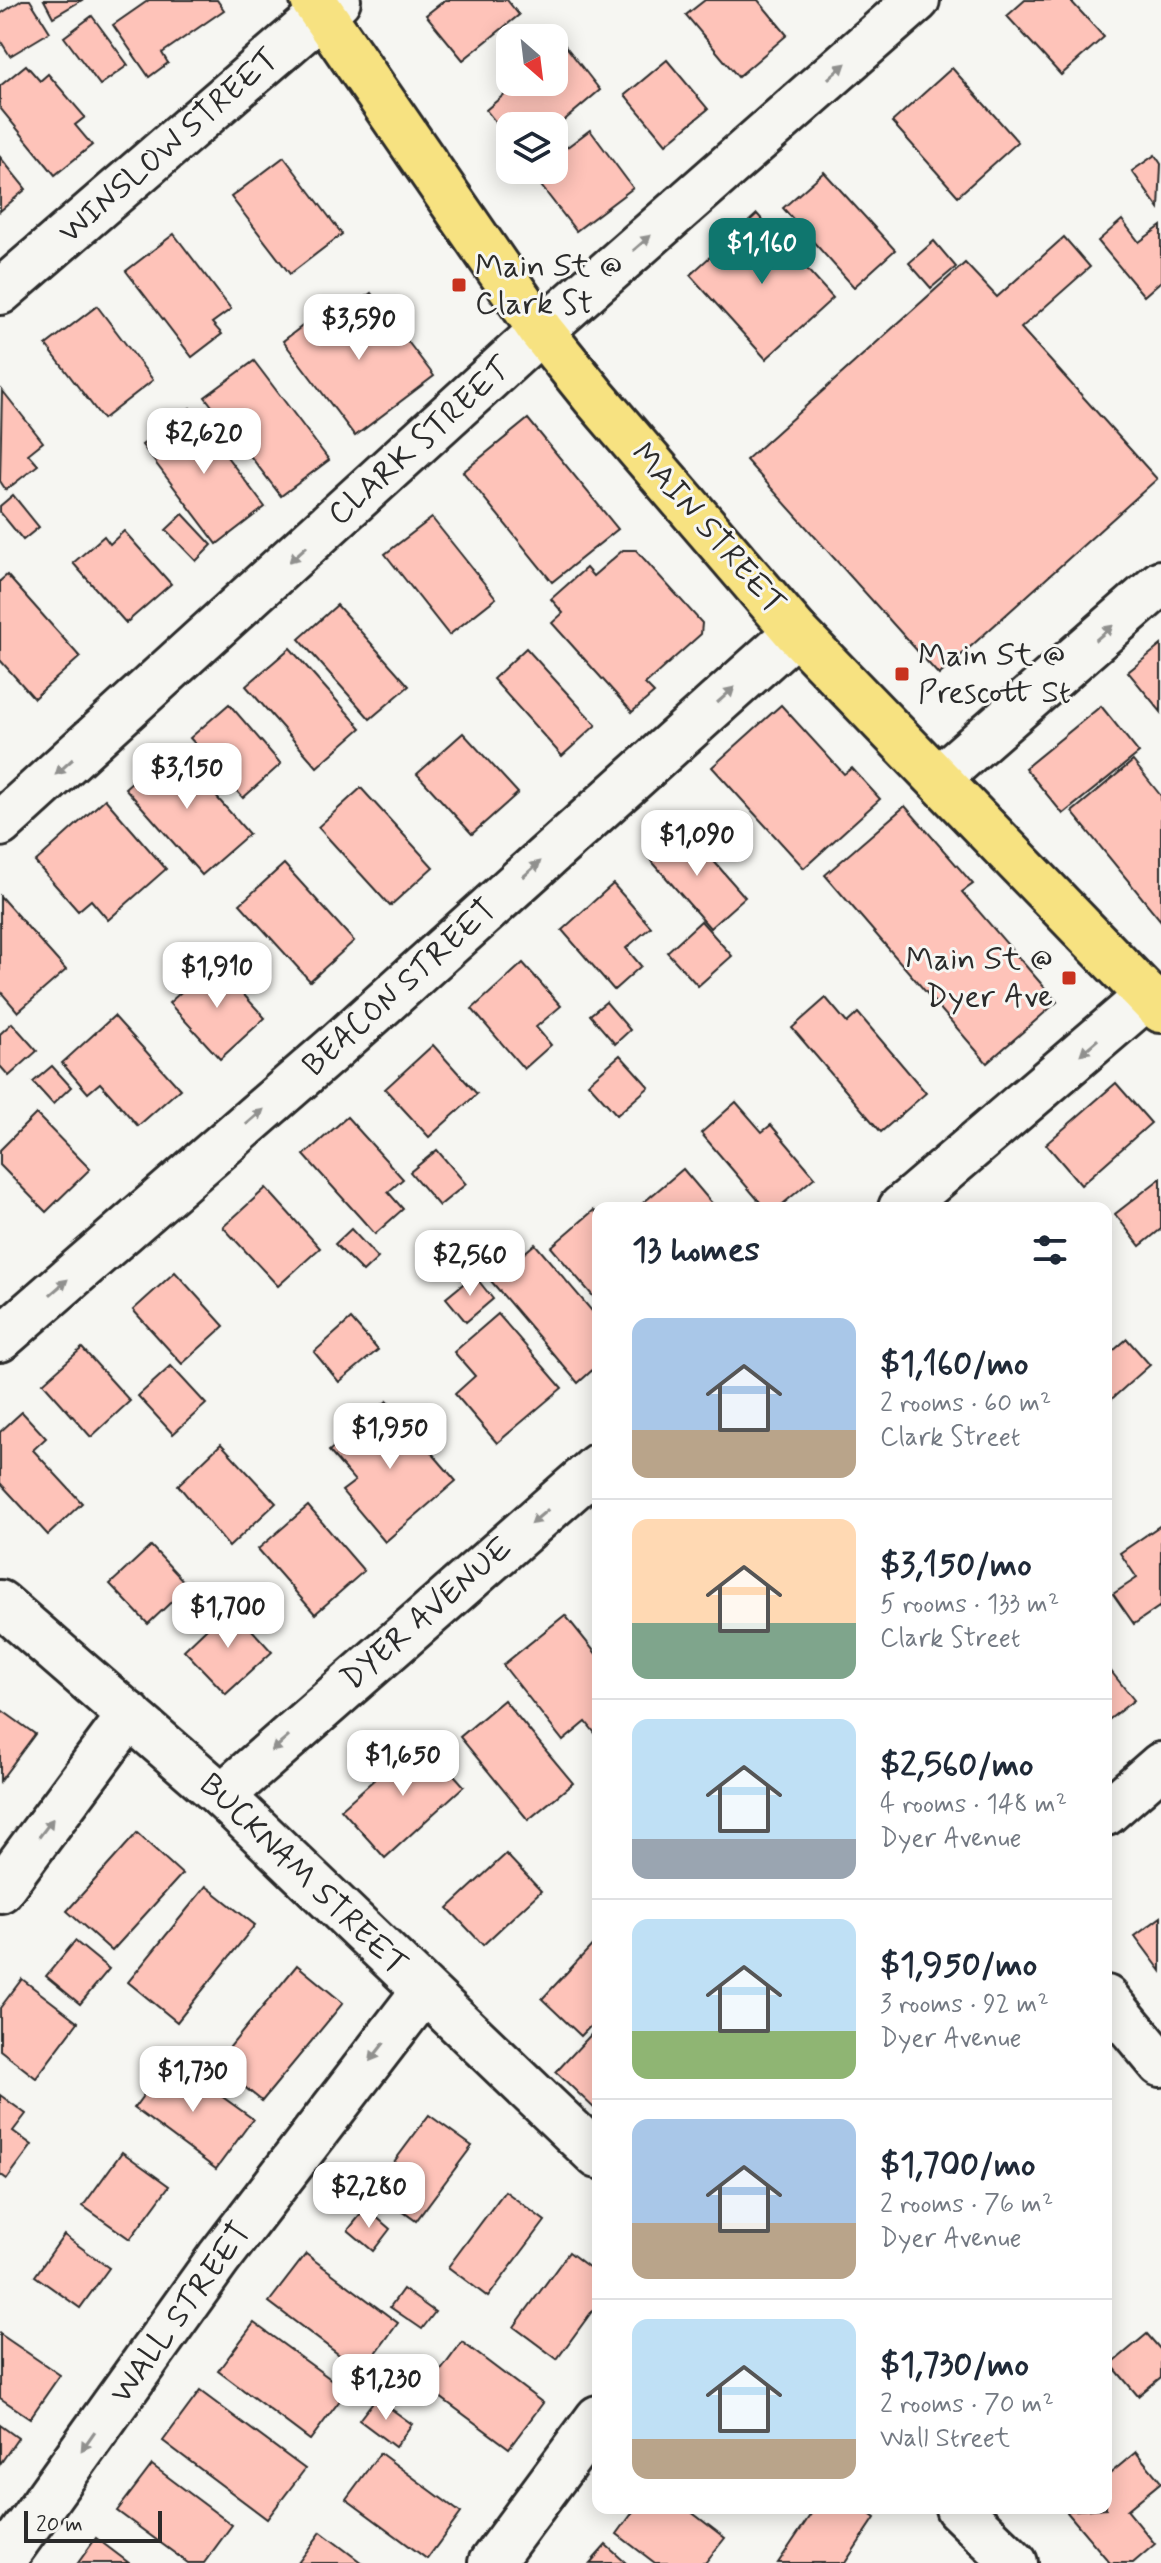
<!DOCTYPE html>
<html lang="en">
<head>
<meta charset="utf-8">
<style>
  body { margin:0; font-family:Mynerve,sans-serif; background:#f6f6f7; color:#1f2937; height:100vh; display:flex; flex-direction:column; font-size:30px; white-space:nowrap }
  * { box-sizing:border-box; margin:0 }
  p { font-size:26px; color:#747a83 }
  .icon { flex:none; width:44px; height:44px; fill:none; stroke:currentColor; stroke-width:2; stroke-linecap:round; stroke-linejoin:round }
  .map { position:relative; flex:1; overflow:hidden }
  .sheet { position:absolute; left:592px; top:1202px; width:520px; height:1312px; display:flex; flex-direction:column; background:#fff; border-radius:16px; box-shadow:0 4px 20px #0003 }
  .sheet>* { flex:none }
  .needle { width:52px; rotate:152deg }
  .fabs { position:absolute; left:496px; top:24px; display:grid; gap:16px }
  .fabs a { display:grid; place-items:center; width:72px; height:72px; border-radius:16px; background:#fff; box-shadow:0 4px 20px #0003; font-size:40px }
  .scale { position:absolute; left:24px; bottom:20px; width:138px; box-sizing:border-box; padding-left:8px; border:4px solid #2b2b2b; border-top:0; font-size:22px; line-height:28px; white-space:nowrap; color:#2b2b2b; -webkit-text-stroke:6px #f6f6f2; paint-order:stroke }
  .price { position:absolute; translate:-50% -68px; padding:0 18px; border-radius:16px; background:#fff; color:#222; font-size:26px; line-height:52px; filter:drop-shadow(0 2px 4px #0008) }
  .price::after { content:''; position:absolute; left:50%; top:48px; width:24px; height:18px; margin-left:-12px; background:inherit; clip-path:polygon(0 0,100% 0,50% 100%) }
  .price.selected { background:#0f766e; color:#fff }
  ul { padding:0; list-style:none }
  li { display:flex; align-items:center; gap:24px; height:200px; padding:0 40px }
  li+li { border-top:2px solid #e0e1e3 }
  li span { display:grid; place-items:center; flex:none; width:224px; height:160px; border-radius:16px; color:#555 }
  li>.icon { margin-inline-start:auto }
  span .icon { width:96px; height:96px; fill:#fffc; stroke-width:1 }
  li b { font-size:34px }
  h2 { display:flex; justify-content:space-between; align-items:center; height:96px; padding:0 40px; font-size:34px }
  .map>svg:first-child { display:block }
  .building { fill:#fec3b9; stroke:#2b2b2b; stroke-width:2 }
  .lines { fill:none; stroke-linecap:round; stroke-linejoin:round }
  .minor-casing { stroke:#2b2b2b; stroke-width:50 }
  .tertiary-casing { stroke:#2b2b2b; stroke-width:50 }
  .primary-casing { stroke:#2b2b2b; stroke-width:50 }
  .minor { stroke:#f6f6f2; stroke-width:44 }
  .tertiary { stroke:#f6f6f2; stroke-width:44 }
  .primary { stroke:#f7e281; stroke-width:44 }
  .oneway { fill:#90908e }
  .poi-dot { fill:#c8321e; stroke:#f6f6f2; stroke-width:3 }
  .labels { text-anchor:middle; dominant-baseline:central; stroke-width:6; stroke-linejoin:round; paint-order:stroke }
  .street-label { font-size:32px; fill:#2b2b2b; stroke:#f6f6f2 }
  .poi-label { font-size:32px; fill:#2b2b2b; stroke:#f6f6f2; text-anchor:start }
</style>
</head>
<body>
<div class="map">
<svg width="1161" height="2563" viewBox="0 0 1161 2563">
  <rect width="100%" height="100%" fill="#f6f6f2"/>
  <filter id="ink" filterUnits="userSpaceOnUse"><feTurbulence type="fractalNoise" baseFrequency=".0125" numOctaves="2"/><feDisplacementMap in="SourceGraphic" scale="16" xChannelSelector="R" yChannelSelector="G"/><feConvolveMatrix kernelMatrix="1 2 1 2 8 2 1 2 1" color-interpolation-filters="sRGB"/></filter>
  <g filter="url(#ink)">
    <g class="building">
      <path d="M 22,0 L 30,0 L 50,32 L 10,56 L 0,40 L 0,14 Z"/>
      <path d="M 44,0 L 82,0 L 53,17 Z"/>
      <path d="M 149,0 L 217,0 L 224,10 L 162,53 L 168,63 L 149,77 L 113,25 Z"/>
      <path d="M 445,0 L 507,0 L 519,15 L 463,60 L 426,15 Z"/>
      <path d="M 705,0 L 758,0 L 787,35 L 738,77 L 686,15 Z"/>
      <path d="M 1025,0 L 1070,0 L 1104,37 L 1061,75 L 1007,16 Z"/>
      <path d="M 92,16 L 128,65 L 100,85 L 64,37 Z"/>
      <path d="M 564,44 L 600,90 L 554,129 L 510,126 L 510,140 L 486,110 L 519,82 L 554,82 L 554,53 Z"/>
      <path d="M 667,60 L 708,109 L 666,144 L 625,95 Z"/>
      <path d="M 26,65 L 40,81 L 48,74 L 85,117 L 75,125 L 92,145 L 55,175 L 0,108 L 0,86 Z"/>
      <path d="M 952,68 L 1018,142 L 958,196 L 892,122 Z"/>
      <path d="M 590,130 L 633,188 L 576,231 L 532,174 L 537,170 L 554,170 L 554,157 Z"/>
      <path d="M 1155,155 L 1161,164 L 1159,209 L 1132,171 Z"/>
      <path d="M 0,157 L 26,189 L 0,211 Z"/>
      <path d="M 284,157 L 342,234 L 290,274 L 231,197 Z"/>
      <path d="M 824,172 L 895,250 L 854,287 L 783,208 Z"/>
      <path d="M 757,214 L 833,298 L 766,359 L 690,275 Z"/>
      <path d="M 1122,220 L 1139,242 L 1161,226 L 1161,281 L 1144,296 L 1098,241 Z"/>
      <path d="M 174,234 L 231,309 L 212,323 L 222,334 L 192,357 L 126,271 Z"/>
      <path d="M 1064,237 L 1090,267 L 1021,328 L 1157,479 L 939,675 L 746,460 L 965,263 L 997,297 Z"/>
      <path d="M 934,241 L 956,267 L 931,288 L 909,263 Z"/>
      <path d="M 371,293 L 434,376 L 355,436 L 283,341 L 331,304 L 340,317 Z"/>
      <path d="M 97,306 L 153,380 L 103,419 L 46,345 Z"/>
      <path d="M 254,361 L 329,460 L 281,496 L 205,397 Z"/>
      <path d="M 2,390 L 43,442 L 28,454 L 38,465 L 6,490 L 0,481 Z"/>
      <path d="M 190,408 L 265,507 L 217,544 L 142,445 Z"/>
      <path d="M 528,419 L 618,529 L 552,582 L 463,472 Z"/>
      <path d="M 13,495 L 39,527 L 23,540 L 0,512 L 0,506 Z"/>
      <path d="M 183,514 L 212,545 L 196,561 L 166,530 Z"/>
      <path d="M 432,518 L 496,598 L 449,635 L 385,554 Z"/>
      <path d="M 124,531 L 171,584 L 126,623 L 73,563 L 104,536 L 110,544 Z"/>
      <path d="M 623,550 L 636,550 L 702,623 L 701,634 L 645,684 L 654,693 L 632,712 L 552,623 L 563,613 L 551,599 L 586,568 L 593,576 Z"/>
      <path d="M 7,575 L 80,657 L 34,698 L 0,660 L 0,581 Z"/>
      <path d="M 337,605 L 409,686 L 370,719 L 299,639 Z"/>
      <path d="M 1161,645 L 1161,712 L 1128,672 Z"/>
      <path d="M 290,648 L 361,728 L 317,767 L 246,686 Z"/>
      <path d="M 526,648 L 596,725 L 562,756 L 493,679 Z"/>
      <path d="M 229,704 L 281,764 L 243,798 L 190,738 Z"/>
      <path d="M 781,705 L 844,774 L 852,768 L 880,799 L 804,868 L 712,767 Z"/>
      <path d="M 1101,706 L 1139,753 L 1063,814 L 1025,768 Z"/>
      <path d="M 463,733 L 518,793 L 472,834 L 417,774 Z"/>
      <path d="M 172,746 L 249,834 L 202,875 L 125,788 Z"/>
      <path d="M 1133,761 L 1161,796 L 1161,921 L 1072,812 Z"/>
      <path d="M 361,788 L 433,867 L 390,906 L 318,827 Z"/>
      <path d="M 105,799 L 166,869 L 108,920 L 91,900 L 78,911 L 35,862 Z"/>
      <path d="M 905,806 L 973,884 L 962,892 L 1057,1002 L 987,1063 L 825,875 Z"/>
      <path d="M 684,827 L 745,897 L 710,928 L 649,858 Z"/>
      <path d="M 284,864 L 354,941 L 310,981 L 240,904 Z"/>
      <path d="M 613,884 L 651,927 L 626,948 L 641,966 L 614,990 L 562,930 Z"/>
      <path d="M 0,896 L 66,970 L 18,1012 L 0,991 Z"/>
      <path d="M 701,921 L 732,956 L 698,986 L 667,952 Z"/>
      <path d="M 214,962 L 265,1018 L 220,1059 L 169,1003 Z"/>
      <path d="M 523,963 L 561,1006 L 536,1027 L 551,1045 L 524,1069 L 472,1009 Z"/>
      <path d="M 826,998 L 847,1023 L 858,1013 L 926,1093 L 881,1132 L 792,1028 Z"/>
      <path d="M 606,1002 L 630,1030 L 615,1044 L 590,1015 Z"/>
      <path d="M 114,1016 L 180,1089 L 138,1126 L 100,1083 L 88,1093 L 62,1063 Z"/>
      <path d="M 12,1023 L 37,1051 L 9,1076 L 0,1066 L 0,1034 Z"/>
      <path d="M 433,1045 L 477,1094 L 429,1137 L 385,1089 Z"/>
      <path d="M 620,1055 L 649,1087 L 617,1115 L 588,1083 Z"/>
      <path d="M 52,1066 L 71,1087 L 53,1104 L 33,1082 Z"/>
      <path d="M 1116,1083 L 1151,1123 L 1081,1185 L 1046,1144 Z"/>
      <path d="M 736,1102 L 762,1132 L 771,1125 L 815,1177 L 778,1208 L 765,1208 L 701,1133 Z"/>
      <path d="M 36,1114 L 90,1169 L 46,1212 L 0,1165 L 0,1150 Z"/>
      <path d="M 347,1117 L 403,1179 L 388,1192 L 403,1209 L 375,1234 L 304,1155 Z"/>
      <path d="M 437,1150 L 466,1184 L 439,1206 L 410,1172 Z"/>
      <path d="M 683,1169 L 716,1208 L 637,1208 Z"/>
      <path d="M 1161,1178 L 1161,1229 L 1140,1246 L 1115,1214 Z"/>
      <path d="M 266,1188 L 320,1248 L 278,1286 L 223,1227 Z"/>
      <path d="M 594,1210 L 598,1215 L 598,1302 L 551,1247 Z"/>
      <path d="M 351,1229 L 378,1258 L 363,1272 L 335,1244 Z"/>
      <path d="M 535,1244 L 598,1318 L 598,1365 L 578,1383 L 491,1281 Z"/>
      <path d="M 175,1272 L 224,1326 L 182,1364 L 133,1310 Z"/>
      <path d="M 474,1275 L 493,1299 L 466,1322 L 446,1298 Z"/>
      <path d="M 498,1314 L 562,1388 L 497,1443 L 455,1394 L 475,1376 L 454,1352 Z"/>
      <path d="M 351,1319 L 378,1350 L 339,1382 L 314,1352 Z"/>
      <path d="M 1127,1339 L 1150,1365 L 1106,1404 L 1106,1357 Z"/>
      <path d="M 82,1348 L 130,1401 L 91,1437 L 43,1383 Z"/>
      <path d="M 171,1366 L 206,1404 L 173,1434 L 138,1396 Z"/>
      <path d="M 387,1401 L 456,1481 L 385,1542 L 342,1491 L 355,1481 L 329,1451 Z"/>
      <path d="M 22,1412 L 46,1438 L 33,1450 L 82,1503 L 48,1535 L 0,1483 L 0,1432 Z"/>
      <path d="M 221,1444 L 276,1503 L 229,1547 L 178,1485 Z"/>
      <path d="M 308,1506 L 364,1571 L 315,1614 L 258,1549 Z"/>
      <path d="M 1161,1525 L 1161,1610 L 1159,1607 L 1134,1624 L 1113,1594 L 1137,1578 L 1120,1553 Z"/>
      <path d="M 151,1546 L 188,1586 L 148,1624 L 110,1584 Z"/>
      <path d="M 230,1606 L 272,1652 L 226,1694 L 184,1650 Z"/>
      <path d="M 565,1615 L 598,1656 L 598,1737 L 586,1722 L 563,1741 L 503,1665 Z"/>
      <path d="M 1106,1665 L 1134,1700 L 1106,1722 Z"/>
      <path d="M 504,1700 L 573,1783 L 528,1820 L 460,1737 Z"/>
      <path d="M 0,1709 L 35,1734 L 0,1781 Z"/>
      <path d="M 421,1738 L 464,1786 L 385,1858 L 341,1809 Z"/>
      <path d="M 137,1833 L 182,1874 L 112,1951 L 67,1911 Z"/>
      <path d="M 506,1854 L 541,1891 L 483,1945 L 448,1908 Z"/>
      <path d="M 206,1886 L 255,1925 L 177,2022 L 128,1982 Z"/>
      <path d="M 1161,1917 L 1161,1971 L 1135,1936 Z"/>
      <path d="M 598,1939 L 598,2018 L 581,2036 L 542,1999 Z"/>
      <path d="M 75,1941 L 109,1969 L 80,2004 L 46,1976 Z"/>
      <path d="M 297,1965 L 343,2003 L 262,2101 L 216,2064 Z"/>
      <path d="M 22,1979 L 78,2022 L 36,2078 L 0,2050 L 0,2008 Z"/>
      <path d="M 598,2027 L 598,2112 L 556,2072 Z"/>
      <path d="M 170,2059 L 253,2119 L 216,2169 L 134,2108 Z"/>
      <path d="M 0,2095 L 26,2114 L 13,2131 L 32,2145 L 7,2179 L 0,2174 Z"/>
      <path d="M 429,2115 L 472,2146 L 416,2221 L 373,2190 Z"/>
      <path d="M 122,2152 L 169,2186 L 130,2239 L 83,2206 Z"/>
      <path d="M 505,2191 L 545,2221 L 488,2297 L 448,2267 Z"/>
      <path d="M 366,2208 L 390,2229 L 373,2251 L 348,2230 Z"/>
      <path d="M 64,2235 L 109,2268 L 80,2308 L 35,2276 Z"/>
      <path d="M 569,2252 L 598,2274 L 598,2303 L 557,2359 L 514,2327 Z"/>
      <path d="M 306,2254 L 398,2323 L 362,2372 L 269,2302 Z"/>
      <path d="M 403,2289 L 435,2312 L 422,2329 L 390,2307 Z"/>
      <path d="M 254,2323 L 347,2391 L 310,2440 L 218,2371 Z"/>
      <path d="M 0,2334 L 60,2375 L 30,2418 L 0,2398 Z"/>
      <path d="M 1147,2334 L 1161,2350 L 1161,2377 L 1138,2396 L 1111,2364 Z"/>
      <path d="M 462,2342 L 543,2403 L 509,2448 L 428,2388 Z"/>
      <path d="M 200,2391 L 305,2469 L 267,2519 L 163,2441 Z"/>
      <path d="M 376,2398 L 412,2424 L 395,2447 L 359,2420 Z"/>
      <path d="M 0,2425 L 18,2438 L 0,2464 Z"/>
      <path d="M 1136,2452 L 1161,2482 L 1127,2510 L 1155,2544 L 1133,2563 L 1110,2563 L 1066,2511 L 1106,2508 L 1106,2477 Z"/>
      <path d="M 380,2453 L 461,2513 L 427,2559 L 346,2499 Z"/>
      <path d="M 152,2465 L 232,2525 L 204,2563 L 188,2563 L 117,2511 Z"/>
      <path d="M 636,2508 L 686,2508 L 725,2538 L 705,2563 L 655,2563 L 617,2534 Z"/>
      <path d="M 815,2508 L 861,2508 L 875,2518 L 845,2563 L 778,2563 Z"/>
      <path d="M 321,2532 L 362,2563 L 298,2563 Z"/>
      <path d="M 96,2538 L 129,2563 L 78,2563 Z"/>
      <path d="M 606,2545 L 626,2563 L 590,2563 Z"/>
    </g>
    <g class="lines">
      <g class="minor-casing">
        <g id="minor">
          <path d="M 0,292 L 338,0"/>
          <path d="M 0,824 L 541,331 L 917,0"/>
          <path d="M 901,1208 L 1148,996"/>
          <path d="M 0,1339 L 333,1049 L 796,632"/>
          <path d="M 222,1796 L 598,1466"/>
          <path d="M 1106,1813 L 1161,1765"/>
          <path d="M 0,1890 L 130,1715"/>
          <path d="M 1106,1998 L 1161,2064"/>
          <path d="M 1,2563 L 219,2258 L 424,1991"/>
          <path d="M 491,2563 L 598,2418"/>
        </g>
      </g>
      <g class="tertiary-casing">
        <g id="tertiary">
          <path d="M 940,777 L 1161,583"/>
          <path d="M 0,1603 L 222,1796 L 598,2156"/>
          <path d="M 958,2508 L 1015,2563"/>
        </g>
      </g>
      <g class="primary-casing">
        <path id="primary" d="M 313,0 L 541,331 L 595,398 L 796,632 L 1161,1010"/>
      </g>
      <use href="#minor" class="minor"/>
      <use href="#tertiary" class="tertiary"/>
      <use href="#primary" class="primary"/>
    </g>
    <defs><path id="oneway-solid" d="M-6-.8H1V-3.2L6.5 0L1 3.2V.8H-6Z" transform="scale(2)"/></defs>
    <g class="oneway">
      <use href="#oneway-solid" transform="translate(837 71) rotate(-41)"/>
      <use href="#oneway-solid" transform="translate(642 243) rotate(-41)"/>
      <use href="#oneway-solid" transform="translate(298 554) rotate(138)"/>
      <use href="#oneway-solid" transform="translate(1104 633) rotate(-41)"/>
      <use href="#oneway-solid" transform="translate(726 695) rotate(-42)"/>
      <use href="#oneway-solid" transform="translate(64 767) rotate(138)"/>
      <use href="#oneway-solid" transform="translate(532 869) rotate(-42)"/>
      <use href="#oneway-solid" transform="translate(1089 1047) rotate(139)"/>
      <use href="#oneway-solid" transform="translate(255 1117) rotate(-41)"/>
      <use href="#oneway-solid" transform="translate(59 1287) rotate(-41)"/>
      <use href="#oneway-solid" transform="translate(539 1517) rotate(140)"/>
      <use href="#oneway-solid" transform="translate(280 1744) rotate(139)"/>
      <use href="#oneway-solid" transform="translate(46 1828) rotate(-53)"/>
      <use href="#oneway-solid" transform="translate(377 2052) rotate(128)"/>
      <use href="#oneway-solid" transform="translate(88 2441) rotate(125)"/>
    </g>
  </g>
  <g class="poi-dot">
    <rect x="451" y="277" width="16" height="16" rx="4"/>
    <rect x="894" y="666" width="16" height="16" rx="4"/>
    <rect x="1061" y="970" width="16" height="16" rx="4"/>
  </g>
  <g class="labels">
    <g class="street-label">
      <text transform="translate(169 146) rotate(-41)">WINSLOW STREET</text>
      <text transform="translate(420 442) rotate(-42)">CLARK STREET</text>
      <text transform="translate(708 529) rotate(49)">MAIN STREET</text>
      <text transform="translate(400 988) rotate(-42)">BEACON STREET</text>
      <text transform="translate(427 1614) rotate(-41)">DYER AVENUE</text>
      <text transform="translate(303 1875) rotate(44)">BUCKNAM STREET</text>
      <text transform="translate(181 2313) rotate(-54)">WALL STREET</text>
    </g>
    <g class="poi-label">
      <text x="475" y="267">Main St @<tspan x="475" dy="37">Clark St</tspan></text>
      <text x="918" y="656">Main St @<tspan x="918" dy="37">Prescott St</tspan></text>
      <text x="1053" y="960" text-anchor="end">Main St @<tspan x="1053" dy="37">Dyer Ave</tspan></text>
    </g>
  </g>
</svg>
<div class="fabs">
<a><svg class="needle" viewBox="-14 -14 28 28"><path d="M0-13l5 13h-10z" fill="#e53935"/><path d="M0 13l5-13h-10z" fill="#747a83"/></svg></a>
<a><svg class="icon" aria-label="layers" viewBox="0 0 24 24"><path d="M12 4l9 5-9 5-9-5zM3 14l9 5 9-5"/></svg></a>
</div>
<div class="scale">20 m</div>
<b class="price selected" style="left:762px;top:286px">$1,160</b>
<b class="price" style="left:359px;top:362px">$3,590</b>
<b class="price" style="left:204px;top:476px">$2,620</b>
<b class="price" style="left:187px;top:811px">$3,150</b>
<b class="price" style="left:697px;top:878px">$1,090</b>
<b class="price" style="left:217px;top:1010px">$1,910</b>
<b class="price" style="left:470px;top:1298px">$2,560</b>
<b class="price" style="left:390px;top:1471px">$1,950</b>
<b class="price" style="left:228px;top:1650px">$1,700</b>
<b class="price" style="left:403px;top:1798px">$1,650</b>
<b class="price" style="left:193px;top:2114px">$1,730</b>
<b class="price" style="left:369px;top:2230px">$2,280</b>
<b class="price" style="left:386px;top:2422px">$1,230</b>
<section class="sheet">
<h2>13 homes<svg class="icon" aria-label="filters" viewBox="0 0 24 24"><path d="M4 7h16M4 17h16"/><circle cx="9" cy="7" r="2"/><circle cx="15" cy="17" r="2"/></svg></h2>
<ul>
<li><span style="background:linear-gradient(#a9c7e8 70%,#b9a48a 0)"><svg class="icon" aria-label="home" viewBox="0 0 24 24"><path d="M3 11l9-7 9 7M6 9v11h12V9"/></svg></span><div><b>$1,160/mo</b><p>2 rooms · 60 m²</p><p>Clark Street</p></div></li>
<li><span style="background:linear-gradient(#ffd9b3 65%,#7fa58c 0)"><svg class="icon" aria-label="home" viewBox="0 0 24 24"><path d="M3 11l9-7 9 7M6 9v11h12V9"/></svg></span><div><b>$3,150/mo</b><p>5 rooms · 133 m²</p><p>Clark Street</p></div></li>
<li><span style="background:linear-gradient(#bfe0f5 75%,#9aa5b1 0)"><svg class="icon" aria-label="home" viewBox="0 0 24 24"><path d="M3 11l9-7 9 7M6 9v11h12V9"/></svg></span><div><b>$2,560/mo</b><p>4 rooms · 148 m²</p><p>Dyer Avenue</p></div></li>
<li><span style="background:linear-gradient(#bfe0f5 70%,#8fb573 0)"><svg class="icon" aria-label="home" viewBox="0 0 24 24"><path d="M3 11l9-7 9 7M6 9v11h12V9"/></svg></span><div><b>$1,950/mo</b><p>3 rooms · 92 m²</p><p>Dyer Avenue</p></div></li>
<li><span style="background:linear-gradient(#a9c7e8 65%,#b9a48a 0)"><svg class="icon" aria-label="home" viewBox="0 0 24 24"><path d="M3 11l9-7 9 7M6 9v11h12V9"/></svg></span><div><b>$1,700/mo</b><p>2 rooms · 76 m²</p><p>Dyer Avenue</p></div></li>
<li><span style="background:linear-gradient(#bfe0f5 75%,#b9a48a 0)"><svg class="icon" aria-label="home" viewBox="0 0 24 24"><path d="M3 11l9-7 9 7M6 9v11h12V9"/></svg></span><div><b>$1,730/mo</b><p>2 rooms · 70 m²</p><p>Wall Street</p></div></li>
</ul>
</section>
</div>
</body>
</html>
